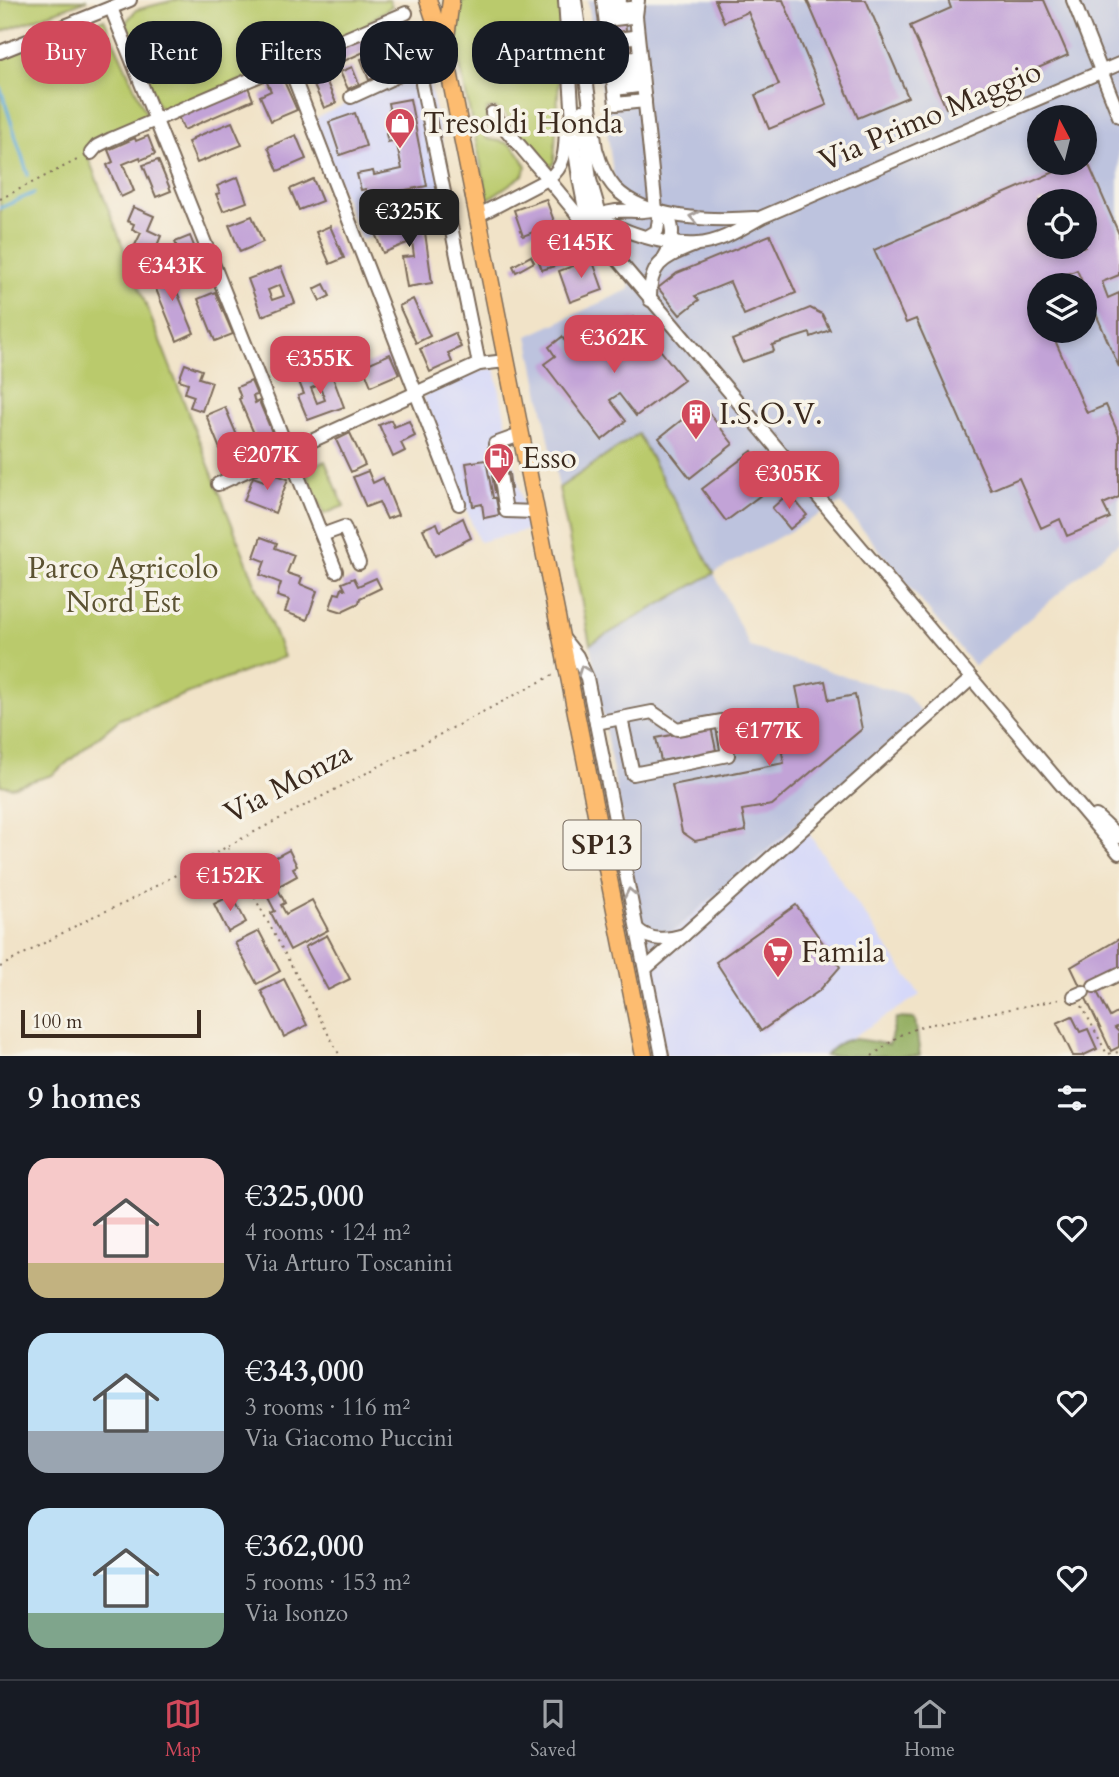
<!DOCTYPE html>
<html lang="en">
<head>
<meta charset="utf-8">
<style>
  body { margin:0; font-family:Cardo,serif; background:#20242c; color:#f1f3f6; height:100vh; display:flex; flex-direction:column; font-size:26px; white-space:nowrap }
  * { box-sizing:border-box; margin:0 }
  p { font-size:23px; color:#9ea1a6 }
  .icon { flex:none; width:38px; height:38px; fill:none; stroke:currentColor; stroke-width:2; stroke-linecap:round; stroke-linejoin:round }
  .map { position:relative; height:1056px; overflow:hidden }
  .drawer { display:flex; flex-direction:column; background:#171b24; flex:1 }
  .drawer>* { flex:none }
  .top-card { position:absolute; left:21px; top:21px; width:700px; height:63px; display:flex; gap:14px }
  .needle { width:46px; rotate:353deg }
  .buttons { position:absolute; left:1027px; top:105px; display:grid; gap:14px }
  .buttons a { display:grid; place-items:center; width:70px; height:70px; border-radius:50%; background:#171b24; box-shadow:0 4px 10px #0003; font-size:35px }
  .scale { position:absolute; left:21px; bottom:18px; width:180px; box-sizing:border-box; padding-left:7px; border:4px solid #3b2a1e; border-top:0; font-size:19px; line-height:24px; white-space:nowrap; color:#3b2a1e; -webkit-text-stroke:5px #f7f3e8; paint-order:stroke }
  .price { position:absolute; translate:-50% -60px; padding:0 16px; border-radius:14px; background:#d1495b; color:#fff; font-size:23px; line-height:46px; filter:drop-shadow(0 2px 4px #0008) }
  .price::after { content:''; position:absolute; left:50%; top:42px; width:21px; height:16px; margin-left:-10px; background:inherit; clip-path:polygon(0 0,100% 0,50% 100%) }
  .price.on { background:#222; color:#fff }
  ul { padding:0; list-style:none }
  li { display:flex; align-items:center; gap:21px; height:175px; padding:0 28px }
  li span { display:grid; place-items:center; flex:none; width:196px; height:140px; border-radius:21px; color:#555 }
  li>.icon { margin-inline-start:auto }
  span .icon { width:84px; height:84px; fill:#fffc; stroke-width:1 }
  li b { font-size:30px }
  h2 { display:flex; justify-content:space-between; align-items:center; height:84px; padding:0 28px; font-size:30px }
  .chip { padding:0 24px; border-radius:28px; background:#171b24; box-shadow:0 4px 10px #0003; font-size:24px; line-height:63px }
  .chip.on { background:#d1495b; color:#fff }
  .dock { display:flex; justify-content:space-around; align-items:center; height:98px; border-top:2px solid #363941; background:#171b24; font-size:19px; color:#9ea1a6 }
  .dock a { display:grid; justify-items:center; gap:4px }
  .dock .on { color:#d1495b }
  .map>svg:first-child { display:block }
  .built { fill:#d5d8f9 }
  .industrial { fill:#bdc3de; fill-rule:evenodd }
  .green { fill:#baca6c; stroke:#7a7a45; stroke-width:2 }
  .forest { fill:#93ae60; stroke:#676c3f; stroke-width:2 }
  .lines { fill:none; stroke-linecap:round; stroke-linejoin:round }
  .stream { stroke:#60acd9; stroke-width:3.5 }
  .building { fill:#c2a3d7; fill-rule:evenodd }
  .minor-casing { stroke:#7b6b5a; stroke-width:16 }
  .major-casing { stroke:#7b6b5a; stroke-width:19 }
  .path { stroke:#7b6b5a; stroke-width:2; stroke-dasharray:2 5; stroke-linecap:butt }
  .minor { stroke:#fff; stroke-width:12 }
  .major { stroke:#fdbc6f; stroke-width:16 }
  .oneway { stroke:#a79f9a }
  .labels { text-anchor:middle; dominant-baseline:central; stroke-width:7; stroke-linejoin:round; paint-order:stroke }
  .shield { fill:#f7f3e8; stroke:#73665b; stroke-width:2 }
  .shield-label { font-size:28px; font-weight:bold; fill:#3b2a1e }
  .street-label { font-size:30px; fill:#3b2a1e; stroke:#f7f3e8 }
  .poi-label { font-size:30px; fill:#3b2a1e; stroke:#f7f3e8; text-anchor:start }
  .park-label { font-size:30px; fill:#5b5232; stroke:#f7f3e8 }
</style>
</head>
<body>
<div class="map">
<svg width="1119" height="1056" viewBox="0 0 1119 1056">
  <rect width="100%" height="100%" fill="#f7f3e8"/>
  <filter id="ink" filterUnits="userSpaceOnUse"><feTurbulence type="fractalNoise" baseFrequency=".0143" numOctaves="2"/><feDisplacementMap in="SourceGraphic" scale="14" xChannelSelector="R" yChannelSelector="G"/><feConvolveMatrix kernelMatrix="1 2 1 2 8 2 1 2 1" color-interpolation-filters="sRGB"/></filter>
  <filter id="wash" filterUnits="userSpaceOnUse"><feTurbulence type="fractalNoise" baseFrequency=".00686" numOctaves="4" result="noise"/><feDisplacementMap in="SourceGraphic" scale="28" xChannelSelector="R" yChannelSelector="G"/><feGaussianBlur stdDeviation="1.57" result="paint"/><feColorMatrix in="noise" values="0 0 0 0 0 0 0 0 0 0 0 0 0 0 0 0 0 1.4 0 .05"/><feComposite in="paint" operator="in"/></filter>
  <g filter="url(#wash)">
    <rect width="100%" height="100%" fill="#f1e3c8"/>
    <g class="built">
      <path d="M 426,66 L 458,217 L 361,239 L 314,119 Z"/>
      <path d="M 495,368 L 528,530 L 479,542 L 423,396 L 481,370 Z"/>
      <path d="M 801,822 L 920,995 L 822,1056 L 666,1056 L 646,955 Z"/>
    </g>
    <path class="industrial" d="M 588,0 L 1119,0 L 1119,542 L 974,666 L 841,503 L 714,573 L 750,647 L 907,695 L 923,715 L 646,955 L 590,644 L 714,573 L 638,434 L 559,488 L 528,336 L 630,289 ZM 1040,117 L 1085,117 L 1085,163 L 1040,163 ZM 1040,201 L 1085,201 L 1085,247 L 1040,247 ZM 1040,285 L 1085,285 L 1085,331 L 1040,331 Z"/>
    <g class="green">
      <path d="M 0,0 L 87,0 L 0,32 Z"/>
      <path d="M 174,0 L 389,0 L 392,6 L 370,21 L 366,27 L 172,110 L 162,109 L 157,104 L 126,22 L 136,10 Z"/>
      <path d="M 462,0 L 560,0 L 562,29 L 554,163 L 548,170 L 545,167 L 504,113 L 495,108 L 487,109 L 486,138 C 492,141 496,140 503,142 C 514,144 522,156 526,166 L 523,175 L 488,199 L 455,42 Z"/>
      <path d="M 104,19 L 149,120 L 86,152 L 284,657 L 120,719 L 52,775 L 12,787 L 0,785 L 0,57 Z"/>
      <path d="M 638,434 L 714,573 L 590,644 L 559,488 Z"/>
      <path d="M 325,461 L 344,506 L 324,514 L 305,469 Z"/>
    </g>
    <path class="forest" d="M 896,1018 L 915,1019 L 920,1056 L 825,1056 C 846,1031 860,1040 889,1045 Z"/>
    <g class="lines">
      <g class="stream">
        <path d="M 0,87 L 28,175"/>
        <path d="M 0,208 L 34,193"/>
      </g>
    </g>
    <g id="blocks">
      <g class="building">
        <path d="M 610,0 L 623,0 L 631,82 L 619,83 Z"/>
        <path d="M 715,0 L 783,0 L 827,105 L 769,129 L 755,95 L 779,85 L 748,12 L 724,22 Z"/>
        <path d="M 807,0 L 866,0 L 908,97 L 858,118 Z"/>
        <path d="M 948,0 L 1044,0 L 1068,55 L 946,108 L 910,26 L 951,8 Z"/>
        <path d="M 393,22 L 401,39 L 384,47 L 376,29 Z"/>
        <path d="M 370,31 L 377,46 L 322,71 L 336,103 L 324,108 L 303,61 Z"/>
        <path d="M 381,51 L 389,72 L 369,80 L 361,59 Z"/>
        <path d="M 395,51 L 403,67 L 395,70 L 388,55 Z"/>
        <path d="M 352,67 L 359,84 L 348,89 L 340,72 Z"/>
        <path d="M 279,70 L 297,110 L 271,121 L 260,96 L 271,91 L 264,76 Z"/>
        <path d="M 247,84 L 253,100 L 184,130 L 177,114 Z"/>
        <path d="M 410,99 L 427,186 L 367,197 L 366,189 L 361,190 L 357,174 L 373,171 L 374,175 L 402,169 L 396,140 L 388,142 L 386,134 L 394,132 L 388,103 Z"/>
        <path d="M 355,113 L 366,146 L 340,155 L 329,122 Z"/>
        <path d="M 232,122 L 242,145 L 197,163 L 188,142 L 193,140 L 193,138 Z"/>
        <path d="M 296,135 L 306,159 L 278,171 L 268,147 Z"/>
        <path d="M 148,136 L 155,154 L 141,160 L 140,157 L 123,164 L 134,191 L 121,197 L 107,165 L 113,162 L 108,150 L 135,138 L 136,141 Z"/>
        <path d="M 1085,156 L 1119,234 L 1119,275 L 1102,282 L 1108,298 L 1119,293 L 1119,367 L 1077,270 L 1040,285 L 1040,331 L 1051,331 L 1087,413 L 1106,405 L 1119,435 L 1119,497 L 1103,504 L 1110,518 L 1067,536 L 1060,519 L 1041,528 L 1019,478 L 991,490 L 916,319 L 906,323 L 874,250 L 1075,163 L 1085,163 ZM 1040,201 L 1085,201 L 1085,247 L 1040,247 Z"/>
        <path d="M 158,160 L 171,191 L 156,197 L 143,165 Z"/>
        <path d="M 238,177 L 247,202 L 223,211 L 216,194 L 220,193 L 217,186 Z"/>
        <path d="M 313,179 L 322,201 L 299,210 L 290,189 Z"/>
        <path d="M 546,199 L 555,224 L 523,236 L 514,210 Z"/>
        <path d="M 133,207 L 154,216 L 148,230 L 161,236 L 154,253 L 135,245 L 141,233 L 132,229 L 134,224 L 127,221 Z"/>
        <path d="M 252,216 L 263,242 L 240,252 L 229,225 Z"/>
        <path d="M 423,218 L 432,283 L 407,287 L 402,257 L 414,256 L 412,241 L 383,253 L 374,231 L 396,222 Z"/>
        <path d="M 330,226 L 344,258 L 330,264 L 316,232 Z"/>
        <path d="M 770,235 L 796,293 L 744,315 L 730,282 L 695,296 L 699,300 L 680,315 L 658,288 L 677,273 Z"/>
        <path d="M 190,236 L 206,276 L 191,282 L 175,242 Z"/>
        <path d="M 559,249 L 564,263 L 542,270 L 537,257 Z"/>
        <path d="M 531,256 L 534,262 L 516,272 L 513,266 Z"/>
        <path d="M 592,259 L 603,290 L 570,302 L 559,271 Z"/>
        <path d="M 166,265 L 194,333 L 177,341 L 149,272 Z"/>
        <path d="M 281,267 L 295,303 L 262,316 L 248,279 ZM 280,285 L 284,296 L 272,300 L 268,290 Z"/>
        <path d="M 324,284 L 330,296 L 320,301 L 314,289 Z"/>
        <path d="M 215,292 L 233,334 L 215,341 L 198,299 Z"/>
        <path d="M 413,299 L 430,336 L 416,343 L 399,306 Z"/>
        <path d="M 810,308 L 822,314 L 830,330 L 811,337 L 810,333 L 772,345 L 774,351 L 742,362 L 732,340 Z"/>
        <path d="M 634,317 L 684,380 L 636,416 L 619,394 L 610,400 L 626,421 L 602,440 L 544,364 L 555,356 L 549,347 L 562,337 L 577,357 L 620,322 Z"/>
        <path d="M 455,333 L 461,347 L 448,353 L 452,362 L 430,372 L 420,349 Z"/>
        <path d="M 390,354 L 399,374 L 371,386 L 363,366 Z"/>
        <path d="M 185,364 L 202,370 L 199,378 L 212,382 L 202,411 L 190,407 L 194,396 L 185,393 L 188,383 L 179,380 Z"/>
        <path d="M 330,370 L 344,407 L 308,420 L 298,396 L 304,394 L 299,382 ZM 319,385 L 325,400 L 317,403 L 311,388 Z"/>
        <path d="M 251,381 L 257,395 L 253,396 L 255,403 L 259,401 L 274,437 L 258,443 L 239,399 L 241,398 L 237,387 Z"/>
        <path d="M 702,404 L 733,444 L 690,478 L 659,438 Z"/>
        <path d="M 225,407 L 241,445 L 222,454 L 206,415 Z"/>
        <path d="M 391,420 L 394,427 L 409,421 L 415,436 L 401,443 L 405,451 L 393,457 L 379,425 Z"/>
        <path d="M 350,433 L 365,465 L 351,472 L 336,440 Z"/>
        <path d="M 752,451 L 777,483 L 726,521 L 702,489 Z"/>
        <path d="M 486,460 L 493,498 L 496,498 L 499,515 L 484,518 L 482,504 L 473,506 L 466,463 Z"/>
        <path d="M 368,471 L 373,483 L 383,478 L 398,515 L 387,519 L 379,502 L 366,507 L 353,477 Z"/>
        <path d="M 268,472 L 288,479 L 275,513 L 244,501 L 253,477 L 264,481 Z"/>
        <path d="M 509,473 L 511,489 L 495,492 L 492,476 Z"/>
        <path d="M 789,493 L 807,515 L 790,529 L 772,508 Z"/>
        <path d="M 463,518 L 471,538 L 435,556 L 423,529 L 437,523 L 440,531 Z"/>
        <path d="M 261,537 L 277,543 L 275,548 L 294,555 L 287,573 L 302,578 L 300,584 L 317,591 L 307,620 L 285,612 L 289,600 L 277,596 L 281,583 L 260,575 L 265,561 L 254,557 Z"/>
        <path d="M 354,578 L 358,586 L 376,578 L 381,588 L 360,598 L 359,603 L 344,610 L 343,612 L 330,608 L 335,593 L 340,594 L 342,588 L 345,589 L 342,583 Z"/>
        <path d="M 825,681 L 829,700 L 855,695 L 862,729 L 772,805 L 742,810 L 746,831 L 695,841 L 682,832 L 672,785 L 784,763 L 778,731 L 804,726 L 796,687 Z"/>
        <path d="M 711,727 L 716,750 L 661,761 L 656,738 Z"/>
        <path d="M 289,850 L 297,866 L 293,868 L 297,876 L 277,887 L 285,903 L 281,905 L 286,914 L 312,900 L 328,930 L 290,950 L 271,913 L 275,911 L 265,892 L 271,889 L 259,866 Z"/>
        <path d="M 232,895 L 246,922 L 228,932 L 214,904 Z"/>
        <path d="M 796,905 L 840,967 L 819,991 L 761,1031 L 716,962 Z"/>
        <path d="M 259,931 L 280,971 L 257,984 L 235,943 Z"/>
        <path d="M 327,935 L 350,979 L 328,990 L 305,947 Z"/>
        <path d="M 1119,939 L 1119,969 L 1093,984 L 1110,1017 L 1119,1012 L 1119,1026 L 1115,1028 L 1119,1032 L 1119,1047 L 1111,1051 L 1071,967 Z"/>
        <path d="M 284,979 L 307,1025 L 284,1037 L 261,991 Z"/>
        <path d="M 1072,1016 L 1080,1032 L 1088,1029 L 1097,1049 L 1082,1056 L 1073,1056 L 1057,1023 Z"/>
      </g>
    </g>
  </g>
  <g filter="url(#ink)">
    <use href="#blocks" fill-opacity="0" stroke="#7b6b5a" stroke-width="2"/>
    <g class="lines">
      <g class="minor-casing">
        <g id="minor">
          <path d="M 565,0 L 575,151 L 579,178 L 586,214 L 600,242 L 613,254 L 1119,853"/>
          <path d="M 575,0 L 596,149 C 600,163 605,177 615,188 C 645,220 713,221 755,218"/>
          <path d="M 603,0 L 616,104 L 645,101"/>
          <path d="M 638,0 L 636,16 L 656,210 L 659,219 L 657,231 L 647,237"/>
          <path d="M 1073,0 L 1119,116"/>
          <path d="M 604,2 L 620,0"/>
          <path d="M 111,8 L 336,571"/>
          <path d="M 605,11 L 630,8"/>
          <path d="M 606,20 L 631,17"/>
          <path d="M 609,40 L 633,37"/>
          <path d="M 0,52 L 130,0"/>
          <path d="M 611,60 L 635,57"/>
          <path d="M 428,62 L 422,84 L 479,364"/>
          <path d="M 288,63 L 459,504"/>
          <path d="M 612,69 L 636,67"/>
          <path d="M 613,79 L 637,76"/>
          <path d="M 615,89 L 638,86"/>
          <path d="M 351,97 L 428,62 L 446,57"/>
          <path d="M 582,111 L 590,180 L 611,251"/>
          <path d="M 566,123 C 565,144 568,165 548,179 L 586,225"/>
          <path d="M 91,153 L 97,146 L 111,139 L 406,13"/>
          <path d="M 587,196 C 589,201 590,207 594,211 C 616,232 666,246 697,244 C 720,243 742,228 762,217 L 1119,64"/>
          <path d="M 601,215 C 614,209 625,211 639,211 C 644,212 652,209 656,210 C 679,216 673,244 664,258"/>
          <path d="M 477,216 L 548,179 L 492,113"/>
          <path d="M 650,300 C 649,262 664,258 695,245"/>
          <path d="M 520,435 L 495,444 L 506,511 L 536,512"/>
          <path d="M 218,484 L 479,364 L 506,361"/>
          <path d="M 322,535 L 344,527 L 359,563"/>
          <path d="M 562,637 L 577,656 L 587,678 L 662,1056"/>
          <path d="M 596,723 L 652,712 L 677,729 L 722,721 L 728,755 L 633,774 L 621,718"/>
          <path d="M 1096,816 L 1119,837"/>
          <path d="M 637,929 C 651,942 667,940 684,935 L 645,969"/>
          <path d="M 684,935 L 971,679"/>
          <path d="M 1094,986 L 1119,974"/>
          <path d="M 1074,996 L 1083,992"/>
        </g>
      </g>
      <g class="major-casing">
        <g id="major">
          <path d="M 428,0 L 445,51 L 644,1056"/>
          <path d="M 445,45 L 451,0"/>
        </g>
      </g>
      <g class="path">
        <path d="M 412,24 L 424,50"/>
        <path d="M 0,199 L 81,158"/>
        <path d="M 228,848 L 340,1056"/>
        <path d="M 0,967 L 92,917 L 125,903 L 241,839 L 553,675"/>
        <path d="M 1082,1006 L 1107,1054 L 1119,1052"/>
        <path d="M 872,1056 L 900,1035 L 922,1026 L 1062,999"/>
      </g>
      <use href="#minor" class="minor"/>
      <use href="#major" class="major"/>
    </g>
    <defs><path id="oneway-chevron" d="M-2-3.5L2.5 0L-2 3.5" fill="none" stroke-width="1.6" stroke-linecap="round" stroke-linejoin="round" transform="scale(1.75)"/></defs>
    <g class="oneway">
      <use href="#oneway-chevron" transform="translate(694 217) rotate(-169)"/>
      <use href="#oneway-chevron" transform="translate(583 670) rotate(-111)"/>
      <use href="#oneway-chevron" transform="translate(630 893) rotate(-101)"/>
    </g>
  </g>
  <defs>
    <g id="shop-pin" transform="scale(1.575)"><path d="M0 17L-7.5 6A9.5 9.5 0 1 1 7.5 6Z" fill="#d1495b" stroke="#f7f3e8"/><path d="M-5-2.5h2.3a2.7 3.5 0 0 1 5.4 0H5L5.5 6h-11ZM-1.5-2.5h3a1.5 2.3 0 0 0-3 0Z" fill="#fff"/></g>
    <g id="building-pin" transform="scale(1.575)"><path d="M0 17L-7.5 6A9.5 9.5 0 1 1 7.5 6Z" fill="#d1495b" stroke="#f7f3e8"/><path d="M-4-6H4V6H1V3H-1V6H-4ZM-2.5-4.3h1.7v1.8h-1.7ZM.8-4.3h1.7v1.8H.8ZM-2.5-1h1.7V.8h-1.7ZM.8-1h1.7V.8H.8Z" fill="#fff"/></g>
    <g id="fuel-pin" transform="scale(1.575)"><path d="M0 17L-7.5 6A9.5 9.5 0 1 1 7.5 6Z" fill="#d1495b" stroke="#f7f3e8"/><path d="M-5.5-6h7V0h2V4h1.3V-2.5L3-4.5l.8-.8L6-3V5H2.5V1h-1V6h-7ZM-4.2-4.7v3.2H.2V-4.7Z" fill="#fff"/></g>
    <g id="supermarket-pin" transform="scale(1.575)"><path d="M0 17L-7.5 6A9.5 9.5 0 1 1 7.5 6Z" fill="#d1495b" stroke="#f7f3e8"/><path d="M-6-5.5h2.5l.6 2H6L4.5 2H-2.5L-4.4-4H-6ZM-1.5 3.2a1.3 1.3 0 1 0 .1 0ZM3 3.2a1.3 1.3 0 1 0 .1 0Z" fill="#fff"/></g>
  </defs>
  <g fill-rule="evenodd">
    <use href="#shop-pin" x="400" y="123"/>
    <use href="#building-pin" x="696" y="414"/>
    <use href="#fuel-pin" x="499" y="458"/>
    <use href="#supermarket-pin" x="778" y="952"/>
  </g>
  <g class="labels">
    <rect class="shield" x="563.5" y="820.5" width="77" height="49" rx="5"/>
    <g class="shield-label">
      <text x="602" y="845">SP13</text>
    </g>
    <g class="street-label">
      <text transform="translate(930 116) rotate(-23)">Via Primo Maggio</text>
      <text transform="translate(288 783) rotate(-28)">Via Monza</text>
    </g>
    <g class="poi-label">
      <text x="423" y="123">Tresoldi Honda</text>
      <text x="719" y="414">I.S.O.V.</text>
      <text x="522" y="458">Esso</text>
      <text x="801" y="952">Famila</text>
    </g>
    <g class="park-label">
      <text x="123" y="568">Parco Agricolo<tspan x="123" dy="34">Nord Est</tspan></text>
    </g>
  </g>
</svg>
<div class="buttons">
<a><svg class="needle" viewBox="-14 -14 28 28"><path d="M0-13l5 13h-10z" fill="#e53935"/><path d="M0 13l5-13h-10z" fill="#9ea1a6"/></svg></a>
<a><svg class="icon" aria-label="locate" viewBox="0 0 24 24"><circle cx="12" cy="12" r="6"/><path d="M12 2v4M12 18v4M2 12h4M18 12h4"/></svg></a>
<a><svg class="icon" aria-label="layers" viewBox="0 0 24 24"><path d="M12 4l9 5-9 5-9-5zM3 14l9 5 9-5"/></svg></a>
</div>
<div class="scale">100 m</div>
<b class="price on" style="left:409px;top:249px">€325K</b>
<b class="price" style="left:581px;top:280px">€145K</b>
<b class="price" style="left:172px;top:303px">€343K</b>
<b class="price" style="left:614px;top:375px">€362K</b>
<b class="price" style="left:320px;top:396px">€355K</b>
<b class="price" style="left:267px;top:492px">€207K</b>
<b class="price" style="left:789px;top:511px">€305K</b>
<b class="price" style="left:769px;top:768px">€177K</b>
<b class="price" style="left:230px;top:913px">€152K</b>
<div class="top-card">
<a class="chip on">Buy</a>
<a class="chip">Rent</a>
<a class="chip">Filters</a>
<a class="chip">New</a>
<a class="chip">Apartment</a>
</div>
</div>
<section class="drawer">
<h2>9 homes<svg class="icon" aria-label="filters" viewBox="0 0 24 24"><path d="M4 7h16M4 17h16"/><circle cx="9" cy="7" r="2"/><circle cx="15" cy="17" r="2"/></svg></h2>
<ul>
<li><span style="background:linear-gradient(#f6c9c9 75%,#c2b280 0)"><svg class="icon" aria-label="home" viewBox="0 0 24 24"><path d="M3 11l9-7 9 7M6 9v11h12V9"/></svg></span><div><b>€325,000</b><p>4 rooms · 124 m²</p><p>Via Arturo Toscanini</p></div><svg class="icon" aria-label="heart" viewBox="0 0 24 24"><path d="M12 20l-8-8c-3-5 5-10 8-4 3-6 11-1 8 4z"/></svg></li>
<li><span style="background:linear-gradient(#bfe0f5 70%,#9aa5b1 0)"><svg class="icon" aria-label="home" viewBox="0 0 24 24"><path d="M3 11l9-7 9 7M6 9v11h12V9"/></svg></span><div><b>€343,000</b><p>3 rooms · 116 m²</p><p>Via Giacomo Puccini</p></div><svg class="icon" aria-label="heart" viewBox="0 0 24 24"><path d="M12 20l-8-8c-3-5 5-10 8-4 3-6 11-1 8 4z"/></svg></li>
<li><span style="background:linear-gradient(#bfe0f5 75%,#7fa58c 0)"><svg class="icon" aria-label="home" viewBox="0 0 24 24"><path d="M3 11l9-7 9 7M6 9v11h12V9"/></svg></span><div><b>€362,000</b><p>5 rooms · 153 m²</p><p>Via Isonzo</p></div><svg class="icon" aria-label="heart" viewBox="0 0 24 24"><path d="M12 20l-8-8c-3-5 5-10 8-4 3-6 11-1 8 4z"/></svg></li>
</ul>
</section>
<nav class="dock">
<a class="on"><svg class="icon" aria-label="map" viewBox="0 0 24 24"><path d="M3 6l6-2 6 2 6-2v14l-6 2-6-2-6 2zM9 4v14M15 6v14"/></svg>Map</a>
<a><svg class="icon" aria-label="saved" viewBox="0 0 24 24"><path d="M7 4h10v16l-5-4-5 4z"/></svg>Saved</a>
<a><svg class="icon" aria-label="home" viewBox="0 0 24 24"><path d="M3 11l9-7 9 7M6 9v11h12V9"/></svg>Home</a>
</nav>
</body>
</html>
